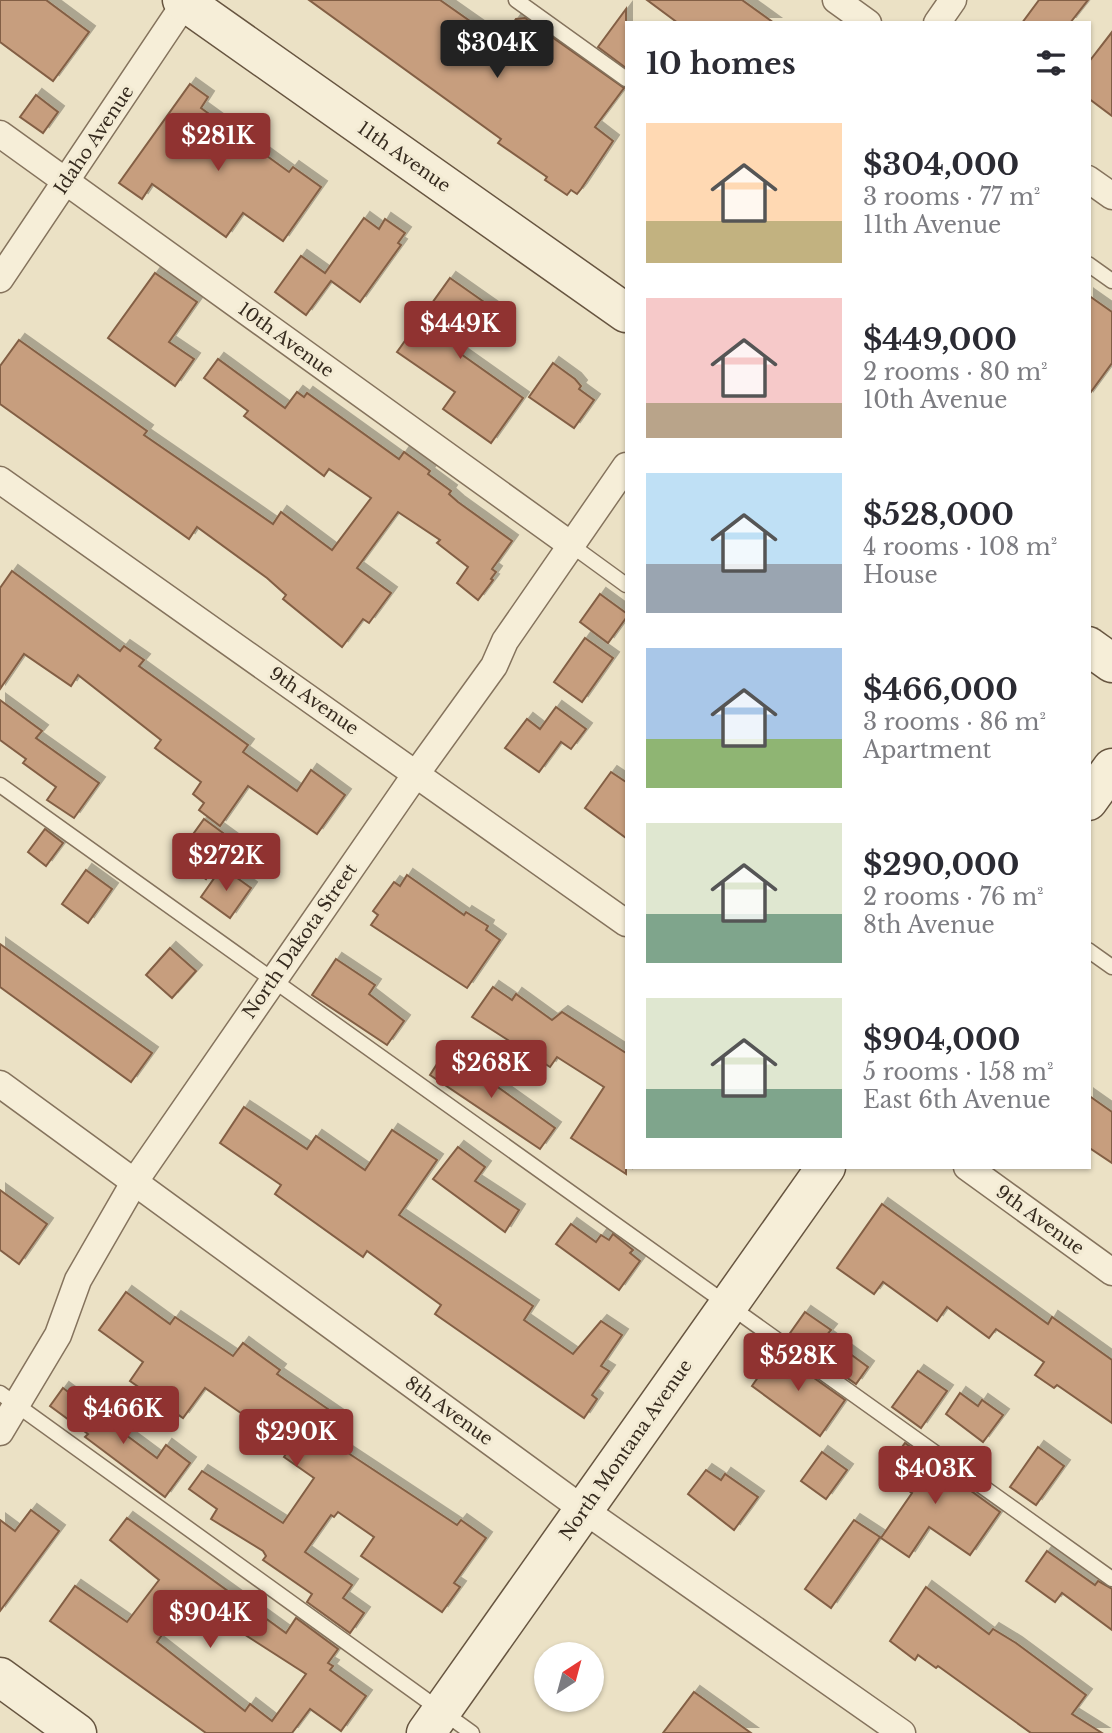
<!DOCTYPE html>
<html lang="en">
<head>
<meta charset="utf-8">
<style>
  body { margin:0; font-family:"Libre Baskerville",serif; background:#f2f2f3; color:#2b2b33; height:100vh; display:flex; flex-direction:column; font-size:26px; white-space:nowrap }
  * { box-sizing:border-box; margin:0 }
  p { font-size:23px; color:#7c7c81 }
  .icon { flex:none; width:38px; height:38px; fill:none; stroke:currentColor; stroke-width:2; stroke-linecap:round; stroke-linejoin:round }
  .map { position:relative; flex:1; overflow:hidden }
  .side { position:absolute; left:625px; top:21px; width:466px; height:1148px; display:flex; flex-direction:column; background:#fff; border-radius:0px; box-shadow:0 2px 5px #0004 }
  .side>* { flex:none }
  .needle { width:46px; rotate:36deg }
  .tools { position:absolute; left:534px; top:1642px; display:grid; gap:14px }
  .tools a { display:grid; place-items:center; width:70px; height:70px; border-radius:50%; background:#fff; box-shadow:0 2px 5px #0004; font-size:35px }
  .price { position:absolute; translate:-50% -60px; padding:0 16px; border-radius:7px; background:#903331; color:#fff; font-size:23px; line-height:46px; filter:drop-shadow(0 2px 4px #0008) }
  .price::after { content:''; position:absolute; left:50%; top:42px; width:21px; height:16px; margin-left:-10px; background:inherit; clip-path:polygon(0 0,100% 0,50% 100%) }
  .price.selected { background:#222; color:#fff }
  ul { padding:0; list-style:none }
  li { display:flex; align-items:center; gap:21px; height:175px; padding:0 21px }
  li span { display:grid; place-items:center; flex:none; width:196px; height:140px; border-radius:0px; color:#555 }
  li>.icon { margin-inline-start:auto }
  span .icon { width:84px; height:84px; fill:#fffc; stroke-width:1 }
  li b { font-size:30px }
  h2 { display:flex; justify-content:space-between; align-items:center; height:84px; padding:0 21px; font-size:30px }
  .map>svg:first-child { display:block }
  .building { fill:#c79e7e; stroke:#835f44; stroke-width:2; fill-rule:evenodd; filter:url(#shadow) }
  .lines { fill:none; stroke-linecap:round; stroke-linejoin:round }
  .lane-casing { stroke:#85735d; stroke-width:17 }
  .street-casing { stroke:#85735d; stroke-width:29 }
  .secondary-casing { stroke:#675540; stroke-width:41 }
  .lane { stroke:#f6eed8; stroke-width:14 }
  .street { stroke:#f6eed8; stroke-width:26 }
  .secondary { stroke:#f6eed8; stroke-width:38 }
  .labels { text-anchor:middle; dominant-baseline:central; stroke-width:6; stroke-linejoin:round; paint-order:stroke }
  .street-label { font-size:18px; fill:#362b1f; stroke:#f3ebd4 }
</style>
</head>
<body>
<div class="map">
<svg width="1112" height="1733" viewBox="0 0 1112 1733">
  <defs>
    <filter id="shadow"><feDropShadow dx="6" dy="-6" stdDeviation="0" flood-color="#0004"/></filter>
  </defs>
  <rect width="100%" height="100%" fill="#ebe1c5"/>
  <g class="building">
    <path d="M 0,0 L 46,0 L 89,32 L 53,81 L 0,42 Z"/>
    <path d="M 309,0 L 440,0 L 500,42 L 516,19 L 525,18 L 624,88 L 595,127 L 613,141 L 581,189 L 577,194 L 571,190 L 567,195 L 545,180 L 547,177 L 498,143 L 501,139 Z"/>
    <path d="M 647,0 L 742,0 L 774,23 L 678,23 Z"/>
    <path d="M 1039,0 L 1088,0 L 1070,23 L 1022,23 Z"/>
    <path d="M 626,9 L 626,68 L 598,47 Z"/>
    <path d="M 1112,32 L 1112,116 L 1088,98 L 1088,63 Z"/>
    <path d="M 190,84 L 208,97 L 201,108 L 289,172 L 293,167 L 321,187 L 283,241 L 243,213 L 226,237 L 152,184 L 142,199 L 119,183 Z"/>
    <path d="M 36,95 L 58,112 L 43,133 L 20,117 Z"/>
    <path d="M 364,218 L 379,229 L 385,219 L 405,233 L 398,243 L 401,245 L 360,302 L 331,281 L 306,315 L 275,292 L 301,256 L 325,273 Z"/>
    <path d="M 155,273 L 197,302 L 169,342 L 194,359 L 175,386 L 108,338 Z"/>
    <path d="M 450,278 L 494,309 L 461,354 L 523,398 L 491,443 L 443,409 L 455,392 L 397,352 Z"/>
    <path d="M 1088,295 L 1112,312 L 1112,363 L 1088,396 Z"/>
    <path d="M 19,340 L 147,431 L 144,435 L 273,524 L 281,512 L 332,550 L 371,498 L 329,469 L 324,476 L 244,416 L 248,411 L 204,378 L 218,359 L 285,408 L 297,392 L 304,397 L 307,393 L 399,459 L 404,452 L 430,471 L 428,474 L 451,491 L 449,494 L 458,502 L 512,541 L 492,569 L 496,572 L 491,579 L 493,580 L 478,600 L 457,583 L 468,567 L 437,543 L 440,540 L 398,512 L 357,568 L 391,593 L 369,623 L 363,619 L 342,647 L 283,599 L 286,595 L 267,578 L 197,527 L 189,539 L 0,404 L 0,366 Z"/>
    <path d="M 553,363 L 575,379 L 581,386 L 579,389 L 594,400 L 574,428 L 529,397 Z"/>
    <path d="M 12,571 L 120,651 L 124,646 L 144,660 L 139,666 L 248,745 L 243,752 L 297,791 L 311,770 L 345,795 L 317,834 L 248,786 L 220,826 L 199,810 L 204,803 L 193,794 L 201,782 L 155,748 L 161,740 L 78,675 L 71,686 L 24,654 L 0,689 L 0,588 Z"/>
    <path d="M 600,594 L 626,613 L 626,618 L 608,643 L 580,622 Z"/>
    <path d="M 585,638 L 613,658 L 582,702 L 554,682 Z"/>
    <path d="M 0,700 L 42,731 L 36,738 L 99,783 L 74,818 L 47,800 L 56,787 L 23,763 L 26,759 L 0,740 Z"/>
    <path d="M 556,707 L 586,729 L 571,749 L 561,742 L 539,772 L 505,748 L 527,719 L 540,729 Z"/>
    <path d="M 611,772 L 626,782 L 626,838 L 585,808 Z"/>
    <path d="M 204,819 L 234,841 L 206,879 L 176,858 Z"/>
    <path d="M 45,829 L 63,843 L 46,866 L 28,852 Z"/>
    <path d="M 222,867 L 251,888 L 230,918 L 201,897 Z"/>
    <path d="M 86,870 L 112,889 L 88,923 L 62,904 Z"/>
    <path d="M 407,875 L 464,915 L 466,912 L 488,926 L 486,930 L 500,940 L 467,988 L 371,925 L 378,915 L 373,911 L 394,882 L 400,886 Z"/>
    <path d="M 0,944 L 152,1053 L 131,1082 L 0,987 Z"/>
    <path d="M 170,948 L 196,971 L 172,998 L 146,975 Z"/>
    <path d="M 336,959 L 375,985 L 369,994 L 404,1021 L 387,1045 L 312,995 Z"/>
    <path d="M 493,987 L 512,1000 L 516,994 L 552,1020 L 562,1012 L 626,1053 L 626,1174 L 571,1138 L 604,1087 L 557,1057 L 550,1067 L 472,1017 Z"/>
    <path d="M 446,1050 L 555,1128 L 540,1149 L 430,1075 Z"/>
    <path d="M 1088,1095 L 1112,1112 L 1112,1163 L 1088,1147 Z"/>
    <path d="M 244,1107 L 307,1149 L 316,1136 L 365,1170 L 392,1130 L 437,1160 L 399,1215 L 533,1306 L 524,1320 L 573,1354 L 601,1321 L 622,1335 L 601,1366 L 609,1371 L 592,1395 L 597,1399 L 584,1418 L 435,1314 L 441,1305 L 367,1251 L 363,1257 L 275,1194 L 281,1185 L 220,1143 Z"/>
    <path d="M 458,1147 L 485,1167 L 475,1181 L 519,1210 L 505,1232 L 433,1179 Z"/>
    <path d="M 0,1190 L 47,1224 L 19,1264 L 0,1250 Z"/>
    <path d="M 882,1204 L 1048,1324 L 1052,1317 L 1112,1360 L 1112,1423 L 1057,1385 L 1054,1388 L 1035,1375 L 1044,1362 L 996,1329 L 989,1338 L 947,1307 L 937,1321 L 883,1282 L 874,1294 L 837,1268 Z"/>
    <path d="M 571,1224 L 596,1242 L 601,1235 L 609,1240 L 613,1234 L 633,1250 L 630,1253 L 640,1261 L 619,1290 L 556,1244 Z"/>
    <path d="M 126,1292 L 170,1324 L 175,1317 L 233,1356 L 243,1343 L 280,1370 L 277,1374 L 341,1418 L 327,1439 L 457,1525 L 461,1520 L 486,1538 L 454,1583 L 460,1587 L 442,1612 L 361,1556 L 374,1537 L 338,1512 L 334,1517 L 331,1515 L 305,1552 L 352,1585 L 343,1598 L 364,1613 L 350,1633 L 307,1602 L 312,1594 L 263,1560 L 266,1556 L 263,1551 L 211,1519 L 217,1509 L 189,1489 L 202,1471 L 283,1523 L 314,1478 L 284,1457 L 289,1449 L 278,1439 L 205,1388 L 183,1418 L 130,1381 L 143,1362 L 99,1330 Z"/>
    <path d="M 805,1312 L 831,1330 L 826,1336 L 868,1367 L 856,1384 L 788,1336 Z"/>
    <path d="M 776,1351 L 845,1400 L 820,1436 L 752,1386 Z"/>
    <path d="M 918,1371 L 947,1391 L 921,1428 L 892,1407 Z"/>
    <path d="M 63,1388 L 157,1458 L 166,1445 L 190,1463 L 165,1497 L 85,1437 L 88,1434 L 50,1406 Z"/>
    <path d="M 960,1393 L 978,1406 L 982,1400 L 1003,1415 L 983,1442 L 946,1414 Z"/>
    <path d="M 905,1443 L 1000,1512 L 970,1555 L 929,1527 L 909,1557 L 881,1538 L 912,1493 L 883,1474 Z"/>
    <path d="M 1038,1447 L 1064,1466 L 1036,1505 L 1010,1487 Z"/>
    <path d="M 822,1452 L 847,1470 L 826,1499 L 801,1481 Z"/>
    <path d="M 706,1470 L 721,1480 L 725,1474 L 758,1497 L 734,1530 L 688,1494 Z"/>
    <path d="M 31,1510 L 59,1531 L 0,1611 L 0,1520 L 15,1531 Z"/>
    <path d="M 127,1518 L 286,1633 L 296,1618 L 338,1649 L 328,1663 L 333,1666 L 330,1670 L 366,1696 L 341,1731 L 310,1709 L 292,1733 L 206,1733 L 50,1621 L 75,1586 L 127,1622 L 159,1580 L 110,1540 ZM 186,1597 L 306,1674 L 272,1721 L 250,1704 L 245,1711 L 157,1642 L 162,1635 L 159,1633 Z"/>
    <path d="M 854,1520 L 880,1537 L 831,1608 L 805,1589 Z"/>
    <path d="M 1047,1551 L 1095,1585 L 1098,1581 L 1112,1589 L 1112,1630 L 1062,1593 L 1055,1602 L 1026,1581 Z"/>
    <path d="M 926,1587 L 989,1634 L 993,1629 L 1016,1643 L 1086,1695 L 1072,1714 L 1102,1733 L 1031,1733 L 938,1666 L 936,1668 L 918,1655 L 915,1660 L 890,1641 Z"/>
    <path d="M 694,1692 L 751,1733 L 663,1733 Z"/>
  </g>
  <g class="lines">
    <g class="lane-casing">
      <g id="lane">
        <path d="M 516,0 L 626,79"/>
        <path d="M 1088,264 L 1112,281"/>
        <path d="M 571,545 L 626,585"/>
        <path d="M 0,785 L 1112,1579"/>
        <path d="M 1088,950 L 1112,967"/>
        <path d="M 0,1393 L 472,1733"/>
      </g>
    </g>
    <g class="street-casing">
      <g id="street">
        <path d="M 836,0 L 868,23"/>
        <path d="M 937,23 L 953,0"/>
        <path d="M 0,134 L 571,545"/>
        <path d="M 1088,179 L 1112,196"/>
        <path d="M 0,279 L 187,0"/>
        <path d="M 0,480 L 626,923"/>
        <path d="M 0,1084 L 584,1510 L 902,1733"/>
        <path d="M 967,1167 L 1112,1272"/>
        <path d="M 0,1432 L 58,1335 L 78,1280 L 135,1181 L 416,774 L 494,666 L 505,641 L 626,466"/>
      </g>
    </g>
    <g class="secondary-casing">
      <g id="secondary">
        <path d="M 182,0 L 626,313"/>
        <path d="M 1088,646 L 1112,663"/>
        <path d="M 1088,801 L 1112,768"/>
        <path d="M 0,1677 L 77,1733"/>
        <path d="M 426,1733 L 826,1167"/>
      </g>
    </g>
    <use href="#lane" class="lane"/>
    <use href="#street" class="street"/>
    <use href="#secondary" class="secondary"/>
  </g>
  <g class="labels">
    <g class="street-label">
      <text transform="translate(94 140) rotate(-56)">Idaho Avenue</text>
      <text transform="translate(404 157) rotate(35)">11th Avenue</text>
      <text transform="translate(286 340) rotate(36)">10th Avenue</text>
      <text transform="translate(314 701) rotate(35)">9th Avenue</text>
      <text transform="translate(300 941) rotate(-55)">North Dakota Street</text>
      <text transform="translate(1040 1220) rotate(36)">9th Avenue</text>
      <text transform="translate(449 1411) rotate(36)">8th Avenue</text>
      <text transform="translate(626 1450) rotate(-55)">North Montana Avenue</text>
    </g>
  </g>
</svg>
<div class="tools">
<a><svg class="needle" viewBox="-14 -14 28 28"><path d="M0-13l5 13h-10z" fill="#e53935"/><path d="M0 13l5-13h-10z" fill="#7c7c81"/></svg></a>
</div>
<b class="price selected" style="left:497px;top:80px">$304K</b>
<b class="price" style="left:218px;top:173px">$281K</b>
<b class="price" style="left:460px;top:361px">$449K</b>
<b class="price" style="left:226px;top:893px">$272K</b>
<b class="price" style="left:491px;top:1100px">$268K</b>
<b class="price" style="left:798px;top:1393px">$528K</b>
<b class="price" style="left:123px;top:1446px">$466K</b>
<b class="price" style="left:296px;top:1469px">$290K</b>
<b class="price" style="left:935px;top:1506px">$403K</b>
<b class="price" style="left:210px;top:1650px">$904K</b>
<section class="side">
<h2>10 homes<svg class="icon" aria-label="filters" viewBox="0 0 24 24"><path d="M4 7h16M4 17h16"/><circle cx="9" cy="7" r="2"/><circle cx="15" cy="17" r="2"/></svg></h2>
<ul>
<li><span style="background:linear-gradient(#ffd9b3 70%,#c2b280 0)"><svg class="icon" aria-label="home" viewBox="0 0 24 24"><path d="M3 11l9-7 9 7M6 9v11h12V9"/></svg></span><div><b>$304,000</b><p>3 rooms · 77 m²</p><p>11th Avenue</p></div></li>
<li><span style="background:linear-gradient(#f6c9c9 75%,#b9a48a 0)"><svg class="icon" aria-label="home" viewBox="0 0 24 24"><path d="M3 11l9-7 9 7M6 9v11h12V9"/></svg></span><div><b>$449,000</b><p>2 rooms · 80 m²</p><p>10th Avenue</p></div></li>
<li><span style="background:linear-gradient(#bfe0f5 65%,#9aa5b1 0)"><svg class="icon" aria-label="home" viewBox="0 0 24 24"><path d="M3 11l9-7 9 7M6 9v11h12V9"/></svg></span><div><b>$528,000</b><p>4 rooms · 108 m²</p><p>House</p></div></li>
<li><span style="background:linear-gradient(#a9c7e8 65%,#8fb573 0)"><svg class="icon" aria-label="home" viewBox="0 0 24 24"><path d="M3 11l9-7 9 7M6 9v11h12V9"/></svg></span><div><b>$466,000</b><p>3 rooms · 86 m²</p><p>Apartment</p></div></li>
<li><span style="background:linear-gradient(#dfe7d0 65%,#7fa58c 0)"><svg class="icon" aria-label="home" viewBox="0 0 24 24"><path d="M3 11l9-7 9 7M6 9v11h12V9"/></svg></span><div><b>$290,000</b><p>2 rooms · 76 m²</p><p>8th Avenue</p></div></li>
<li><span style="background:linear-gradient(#dfe7d0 65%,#7fa58c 0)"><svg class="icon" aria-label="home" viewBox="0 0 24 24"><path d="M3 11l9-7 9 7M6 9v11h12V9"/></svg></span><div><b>$904,000</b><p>5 rooms · 158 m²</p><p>East 6th Avenue</p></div></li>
</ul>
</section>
</div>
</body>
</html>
